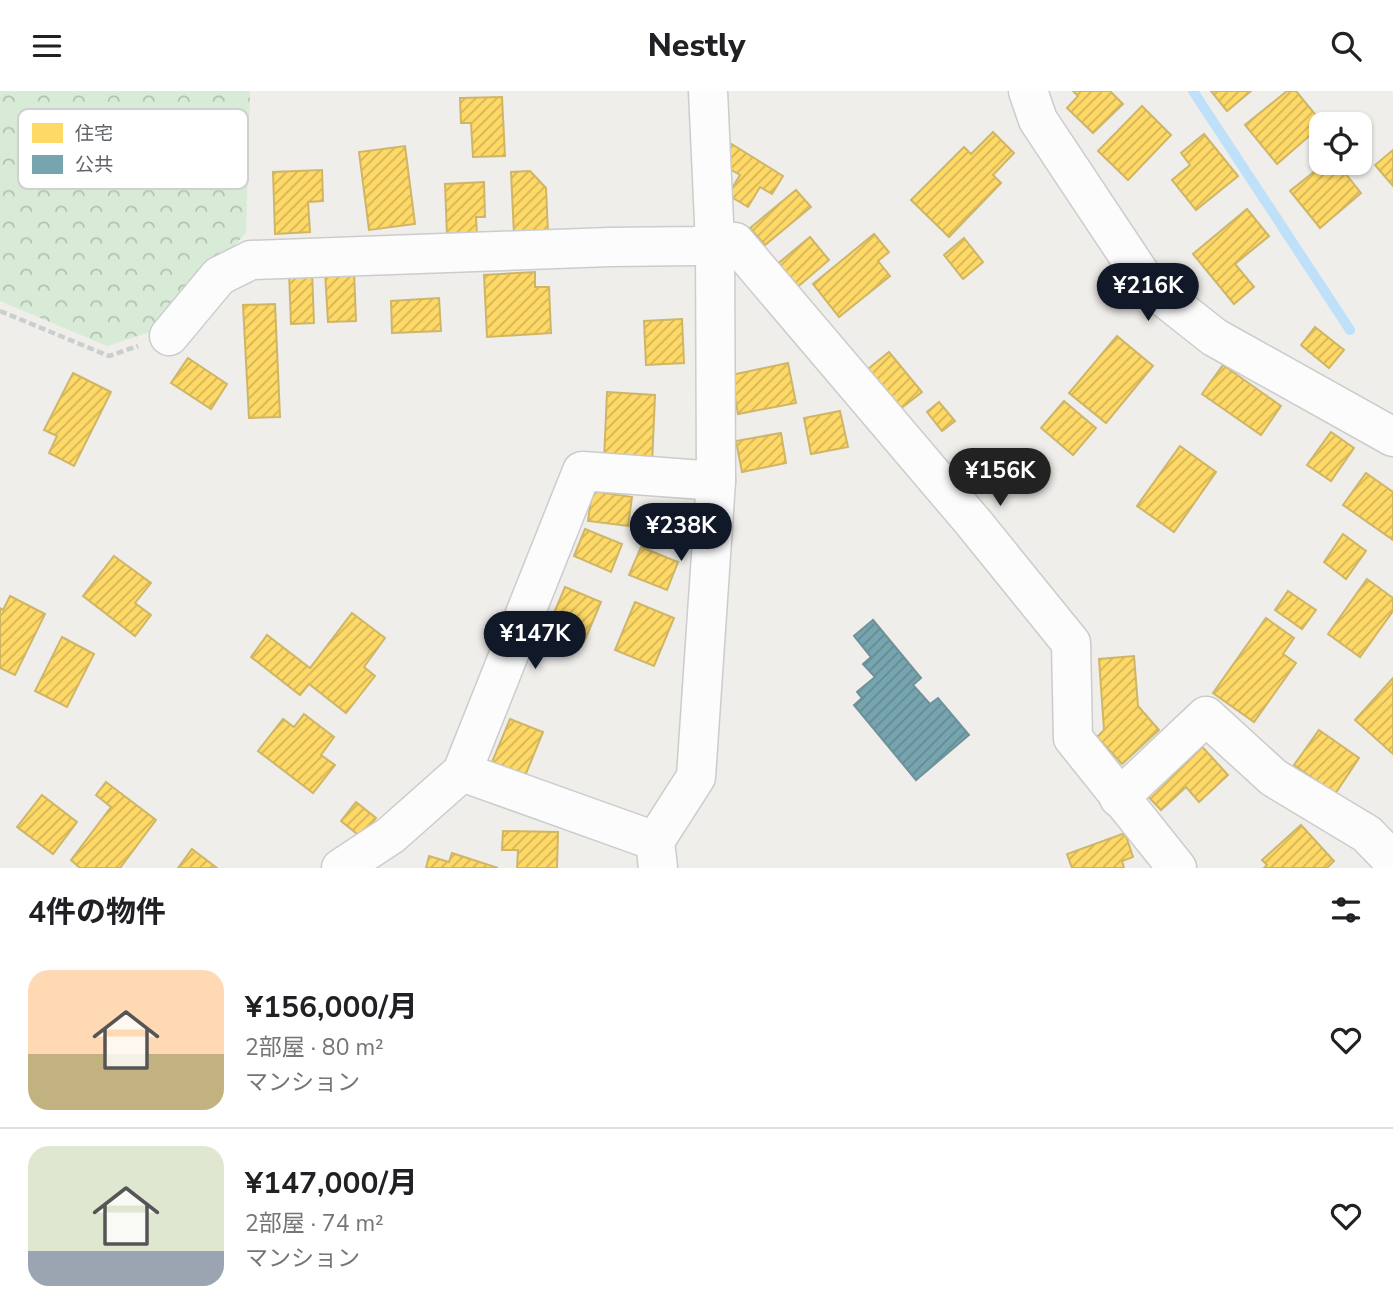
<!DOCTYPE html>
<html lang="ja">
<head>
<meta charset="utf-8">
<style>
  body { margin:0; font-family:"Nunito Sans","Noto Sans JP",sans-serif; background:#f6f6f6; color:#202124; height:100vh; display:flex; flex-direction:column; font-size:26px; white-space:nowrap }
  * { box-sizing:border-box; margin:0 }
  p { font-size:23px; color:#757577 }
  .icon { flex:none; width:38px; height:38px; fill:none; stroke:currentColor; stroke-width:2; stroke-linecap:round; stroke-linejoin:round }
  .map { position:relative; height:777px; overflow:hidden }
  .drawer { display:flex; flex-direction:column; background:#fff; flex:1 }
  .drawer>* { flex:none }
  .fabs { position:absolute; left:1309px; top:21px; display:grid; gap:14px }
  .fabs a { display:grid; place-items:center; width:63px; height:63px; border-radius:14px; background:#fff; box-shadow:0 2px 5px #0004; font-size:35px }
  .price { position:absolute; translate:-50% -60px; padding:0 16px; border-radius:24px; background:#111827; color:#fff; font-size:23px; line-height:46px; filter:drop-shadow(0 2px 4px #0008) }
  .price::after { content:''; position:absolute; left:50%; top:42px; width:21px; height:16px; margin-left:-10px; background:inherit; clip-path:polygon(0 0,100% 0,50% 100%) }
  .price.on { background:#222; color:#fff }
  ul { padding:0; list-style:none }
  li { display:flex; align-items:center; gap:21px; height:175px; padding:0 28px }
  li+li { border-top:2px solid #e0e0e0 }
  li span { display:grid; place-items:center; flex:none; width:196px; height:140px; border-radius:21px; color:#555 }
  li>.icon { margin-inline-start:auto }
  span .icon { width:84px; height:84px; fill:#fffc; stroke-width:1 }
  li b { font-size:30px }
  h2 { display:flex; justify-content:space-between; align-items:center; height:84px; padding:0 28px; font-size:30px }
  header { display:flex; justify-content:space-between; align-items:center; height:91px; padding:0 28px; background:#fff; font-size:32px; font-weight:800 }
  .map>svg:first-child { display:block }
  .forest { fill:url(#forest-crowns) }
  .homes { fill:url(#homes-hatch); stroke:#cfb667; stroke-width:2 }
  .public { fill:url(#public-hatch); stroke:#6f919a; stroke-width:2 }
  .lines { fill:none; stroke-linecap:round; stroke-linejoin:round }
  .stream { stroke:#bfe0f9; stroke-width:10 }
  .minor-casing { stroke:#cbcccc; stroke-width:41 }
  .path { stroke:#cacfcc; stroke-width:4.5; stroke-dasharray:7 3.5; stroke-linecap:butt }
  .minor { stroke:#fdfcfc; stroke-width:38 }
  .key { fill:#fff; stroke:#cfd0d2; stroke-width:2 }
  .key-label { font-size:19px; fill:#5f6368 }
</style>
</head>
<body>
<header><svg class="icon" aria-label="menu" viewBox="0 0 24 24"><path d="M4 6h16M4 12h16M4 18h16"/></svg>Nestly<svg class="icon" aria-label="search" viewBox="0 0 24 24"><circle cx="10" cy="10" r="6"/><path d="M15 15l6 6"/></svg></header>
<div class="map">
<svg width="1393" height="777" viewBox="0 0 1393 777">
  <defs>
    <pattern id="forest-crowns" width="20" height="18" patternUnits="userSpaceOnUse" patternTransform="scale(1.75)"><rect width="20" height="18" fill="#d8ebd6"/><path d="M2 6a3 3 0 1 1 6 0M12 15a3 3 0 1 1 6 0" fill="none" stroke="#b2c2b1"/></pattern>
    <pattern id="homes-hatch" width="6" height="6" patternUnits="userSpaceOnUse" patternTransform="scale(1.75)"><rect width="6" height="6" fill="#ffd966"/><path d="M-1 1l2-2M0 6l6-6M5 7l2-2" fill="none" stroke="#d2b458"/></pattern>
    <pattern id="public-hatch" width="6" height="6" patternUnits="userSpaceOnUse" patternTransform="scale(1.75)"><rect width="6" height="6" fill="#76a5af"/><path d="M-1 1l2-2M0 6l6-6M5 7l2-2" fill="none" stroke="#648a92"/></pattern>
  </defs>
  <rect width="100%" height="100%" fill="#efeeea"/>
  <path class="forest" d="M 0,0 L 250,0 L 246,142 L 156,239 L 107,255 L 0,210 Z"/>
  <g class="homes">
    <path d="M 1073,0 L 1110,0 L 1123,13 L 1093,42 L 1067,17 L 1078,5 Z"/>
    <path d="M 1211,0 L 1251,0 L 1227,20 Z"/>
    <path d="M 1287,0 L 1296,0 L 1323,33 L 1277,73 L 1245,34 Z"/>
    <path d="M 502,6 L 505,65 L 473,66 L 471,32 L 461,32 L 460,7 Z"/>
    <path d="M 1142,15 L 1171,44 L 1128,89 L 1098,60 Z"/>
    <path d="M 993,41 L 1014,62 L 993,84 L 1001,92 L 949,146 L 911,109 L 964,56 L 971,63 Z"/>
    <path d="M 1204,43 L 1238,85 L 1196,119 L 1172,89 L 1190,74 L 1181,62 Z"/>
    <path d="M 730,52 L 783,85 L 772,103 L 760,96 L 748,116 L 728,104 L 740,84 L 718,71 Z"/>
    <path d="M 405,55 L 415,133 L 369,139 L 359,61 Z"/>
    <path d="M 1393,59 L 1393,95 L 1375,74 Z"/>
    <path d="M 1325,72 L 1337,72 L 1361,102 L 1320,137 L 1290,100 Z"/>
    <path d="M 322,79 L 323,110 L 308,111 L 310,141 L 275,143 L 273,81 Z"/>
    <path d="M 530,80 L 546,97 L 548,142 L 514,144 L 511,81 Z"/>
    <path d="M 484,91 L 485,126 L 476,126 L 477,144 L 447,145 L 445,93 Z"/>
    <path d="M 796,99 L 811,116 L 765,154 L 750,137 Z"/>
    <path d="M 1247,118 L 1269,145 L 1235,173 L 1254,196 L 1234,213 L 1193,163 Z"/>
    <path d="M 874,143 L 889,161 L 878,170 L 890,185 L 839,226 L 813,193 Z"/>
    <path d="M 810,146 L 829,169 L 794,199 L 775,175 Z"/>
    <path d="M 964,147 L 983,171 L 963,188 L 944,164 Z"/>
    <path d="M 354,180 L 356,230 L 328,231 L 325,181 Z"/>
    <path d="M 312,181 L 314,232 L 291,233 L 289,182 Z"/>
    <path d="M 535,181 L 535,196 L 549,196 L 551,242 L 487,246 L 484,184 Z"/>
    <path d="M 439,207 L 441,240 L 392,242 L 391,210 Z"/>
    <path d="M 275,213 L 280,326 L 249,327 L 243,214 Z"/>
    <path d="M 682,228 L 684,272 L 646,274 L 644,230 Z"/>
    <path d="M 1315,236 L 1344,259 L 1329,277 L 1301,254 Z"/>
    <path d="M 1117,245 L 1153,275 L 1106,332 L 1069,302 Z"/>
    <path d="M 889,261 L 922,301 L 900,318 L 868,278 Z"/>
    <path d="M 188,267 L 227,293 L 211,318 L 171,292 Z"/>
    <path d="M 788,272 L 796,312 L 738,323 L 731,284 Z"/>
    <path d="M 1223,274 L 1281,315 L 1261,344 L 1202,303 Z"/>
    <path d="M 73,282 L 111,301 L 74,375 L 49,362 L 57,345 L 44,339 Z"/>
    <path d="M 607,301 L 655,304 L 652,373 L 604,370 Z"/>
    <path d="M 1064,310 L 1096,337 L 1073,364 L 1041,337 Z"/>
    <path d="M 939,311 L 955,330 L 942,340 L 927,321 Z"/>
    <path d="M 840,320 L 848,356 L 811,363 L 804,327 Z"/>
    <path d="M 1331,341 L 1354,357 L 1331,390 L 1307,374 Z"/>
    <path d="M 781,342 L 786,372 L 742,381 L 736,350 Z"/>
    <path d="M 1180,355 L 1216,381 L 1174,441 L 1137,415 Z"/>
    <path d="M 1366,382 L 1393,401 L 1393,449 L 1343,414 Z"/>
    <path d="M 592,400 L 632,406 L 628,435 L 588,430 Z"/>
    <path d="M 585,438 L 622,453 L 611,481 L 574,465 Z"/>
    <path d="M 1343,443 L 1366,460 L 1346,488 L 1324,471 Z"/>
    <path d="M 641,456 L 678,471 L 667,499 L 629,484 Z"/>
    <path d="M 114,465 L 151,492 L 135,512 L 151,524 L 135,545 L 83,505 Z"/>
    <path d="M 1367,488 L 1393,507 L 1393,520 L 1360,566 L 1328,543 Z"/>
    <path d="M 565,496 L 601,511 L 584,551 L 548,536 Z"/>
    <path d="M 1288,500 L 1316,519 L 1302,538 L 1275,519 Z"/>
    <path d="M 10,505 L 45,523 L 15,584 L 0,577 L 0,517 L 3,519 Z"/>
    <path d="M 635,511 L 674,527 L 654,575 L 615,559 Z"/>
    <path d="M 352,522 L 385,547 L 364,576 L 375,585 L 346,622 L 309,593 L 300,604 L 251,566 L 267,544 L 310,577 Z"/>
    <path d="M 1266,527 L 1294,547 L 1283,563 L 1296,572 L 1254,631 L 1213,602 Z"/>
    <path d="M 62,546 L 94,563 L 67,616 L 35,600 Z"/>
    <path d="M 1134,565 L 1138,615 L 1159,639 L 1122,673 L 1097,646 L 1104,639 L 1099,568 Z"/>
    <path d="M 1393,587 L 1393,663 L 1355,629 Z"/>
    <path d="M 304,623 L 334,646 L 321,664 L 335,674 L 313,702 L 258,660 L 283,628 L 294,636 Z"/>
    <path d="M 510,628 L 543,641 L 525,685 L 492,671 Z"/>
    <path d="M 1319,639 L 1359,667 L 1335,703 L 1294,674 Z"/>
    <path d="M 1196,649 L 1228,684 L 1199,711 L 1186,696 L 1161,719 L 1142,699 Z"/>
    <path d="M 106,691 L 156,729 L 120,777 L 80,777 L 71,769 L 111,716 L 96,704 Z"/>
    <path d="M 42,704 L 77,731 L 53,763 L 17,736 Z"/>
    <path d="M 356,711 L 376,727 L 361,746 L 341,730 Z"/>
    <path d="M 1301,734 L 1334,770 L 1327,777 L 1264,777 L 1267,774 L 1262,769 Z"/>
    <path d="M 503,740 L 558,741 L 557,777 L 517,777 L 518,759 L 502,759 Z"/>
    <path d="M 1125,742 L 1133,766 L 1122,770 L 1124,777 L 1072,777 L 1067,763 Z"/>
    <path d="M 192,758 L 217,777 L 178,777 Z"/>
    <path d="M 452,762 L 498,777 L 426,777 L 429,765 L 449,771 Z"/>
  </g>
  <path class="public" d="M 873,529 L 921,587 L 913,594 L 930,613 L 938,607 L 969,644 L 916,689 L 854,614 L 862,607 L 857,601 L 875,586 L 863,573 L 871,566 L 854,545 Z"/>
  <g class="lines">
    <path class="stream" d="M 1193,0 L 1350,239"/>
    <g class="minor-casing">
      <g id="minor">
        <path d="M 1028,0 L 1038,29 L 1147,193 L 1214,246 L 1393,346"/>
        <path d="M 169,245 L 219,185 L 251,169 L 610,156 L 695,155 L 735,151 L 973,431 L 1071,552 L 1073,647 L 1177,777"/>
        <path d="M 462,681 L 655,750"/>
        <path d="M 1119,707 L 1206,625 L 1274,687 L 1367,743 L 1393,770"/>
        <path d="M 341,777 L 391,744 L 462,681 L 582,380 L 716,390"/>
        <path d="M 658,777 L 655,750 L 696,686 L 716,390 L 715,152 L 708,0"/>
      </g>
    </g>
    <path class="path" d="M 0,220 L 109,265 L 138,255"/>
    <use href="#minor" class="minor"/>
  </g>
  <rect x="18" y="18" width="230" height="80" rx="10" class="key"/>
  <rect x="32" y="32" width="31" height="20" fill="#ffd966"/>
  <rect x="32" y="64" width="31" height="19" fill="#76a5af"/>
  <g class="key-label">
    <text x="75" y="49">住宅</text>
    <text x="75" y="80">公共</text>
  </g>
</svg>
<div class="fabs">
<a><svg class="icon" aria-label="locate" viewBox="0 0 24 24"><circle cx="12" cy="12" r="6"/><path d="M12 2v4M12 18v4M2 12h4M18 12h4"/></svg></a>
</div>
<b class="price" style="left:1148px;top:232px">¥216K</b>
<b class="price on" style="left:1000px;top:417px">¥156K</b>
<b class="price" style="left:681px;top:472px">¥238K</b>
<b class="price" style="left:535px;top:580px">¥147K</b>
</div>
<section class="drawer">
<h2>4件の物件<svg class="icon" aria-label="filters" viewBox="0 0 24 24"><path d="M4 7h16M4 17h16"/><circle cx="9" cy="7" r="2"/><circle cx="15" cy="17" r="2"/></svg></h2>
<ul>
<li><span style="background:linear-gradient(#ffd9b3 60%,#c2b280 0)"><svg class="icon" aria-label="home" viewBox="0 0 24 24"><path d="M3 11l9-7 9 7M6 9v11h12V9"/></svg></span><div><b>¥156,000/月</b><p>2部屋 · 80 m²</p><p>マンション</p></div><svg class="icon" aria-label="heart" viewBox="0 0 24 24"><path d="M12 20l-8-8c-3-5 5-10 8-4 3-6 11-1 8 4z"/></svg></li>
<li><span style="background:linear-gradient(#dfe7d0 75%,#9aa5b1 0)"><svg class="icon" aria-label="home" viewBox="0 0 24 24"><path d="M3 11l9-7 9 7M6 9v11h12V9"/></svg></span><div><b>¥147,000/月</b><p>2部屋 · 74 m²</p><p>マンション</p></div><svg class="icon" aria-label="heart" viewBox="0 0 24 24"><path d="M12 20l-8-8c-3-5 5-10 8-4 3-6 11-1 8 4z"/></svg></li>
</ul>
</section>
</body>
</html>
